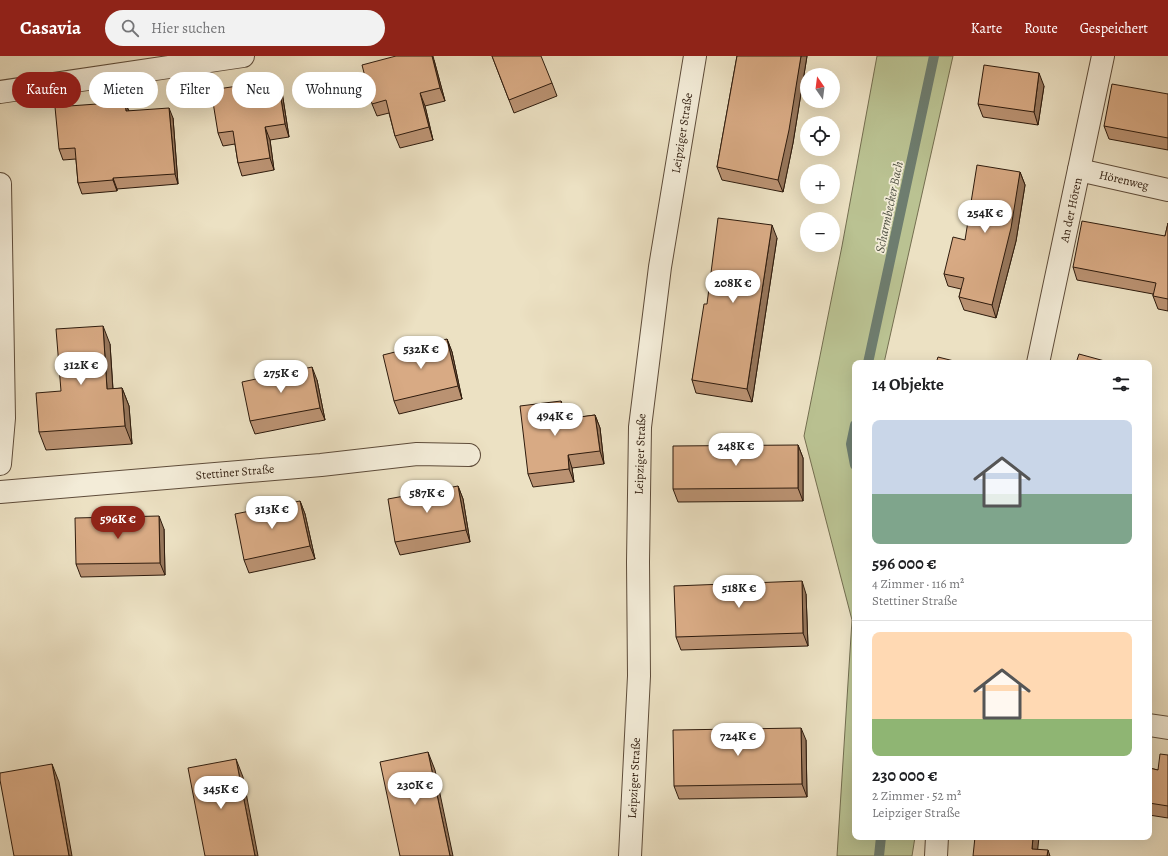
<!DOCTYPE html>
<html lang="de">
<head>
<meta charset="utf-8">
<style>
  body { margin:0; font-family:Alegreya,serif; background:#f2f2f2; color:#202124; height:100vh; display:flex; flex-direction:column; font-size:15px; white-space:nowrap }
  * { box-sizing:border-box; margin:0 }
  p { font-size:13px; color:#757577 }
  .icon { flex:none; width:22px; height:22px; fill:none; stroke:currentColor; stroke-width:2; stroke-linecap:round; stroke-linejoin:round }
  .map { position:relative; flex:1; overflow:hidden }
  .details { position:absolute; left:852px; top:304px; width:300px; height:480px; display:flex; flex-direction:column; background:#fff; border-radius:8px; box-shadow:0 4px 16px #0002 }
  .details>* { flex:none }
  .guide { position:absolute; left:12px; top:16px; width:380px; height:36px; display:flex; gap:8px }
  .needle { width:26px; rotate:346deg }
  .tools { position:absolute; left:800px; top:12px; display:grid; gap:8px }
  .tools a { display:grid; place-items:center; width:40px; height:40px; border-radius:50%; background:#fff; box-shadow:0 4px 16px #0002; font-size:20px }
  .price { position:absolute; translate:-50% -34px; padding:0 9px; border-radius:14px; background:#fff; color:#222; font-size:13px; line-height:26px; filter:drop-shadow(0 1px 2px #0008) }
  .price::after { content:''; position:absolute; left:50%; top:24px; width:12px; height:9px; margin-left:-6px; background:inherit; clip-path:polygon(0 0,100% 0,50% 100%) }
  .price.selected { background:#8f2418; color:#fff }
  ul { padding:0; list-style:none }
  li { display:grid; align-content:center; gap:8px; height:212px; padding:0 20px }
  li+li { border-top:1px solid #e0e0e0 }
  li span { display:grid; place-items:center; height:124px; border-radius:8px; color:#555 }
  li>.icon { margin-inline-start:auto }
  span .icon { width:72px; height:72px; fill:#fffc; stroke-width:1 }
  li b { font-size:17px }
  h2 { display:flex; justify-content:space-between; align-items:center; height:48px; padding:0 20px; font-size:17px }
  .chip { padding:0 14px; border-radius:18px; background:#fff; box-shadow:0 4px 16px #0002; font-size:14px; line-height:36px }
  .chip.selected { background:#8f2418; color:#fff }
  header { display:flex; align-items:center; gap:24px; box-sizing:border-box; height:56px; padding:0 20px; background:#8f2418; color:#fff }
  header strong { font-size:19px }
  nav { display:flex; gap:22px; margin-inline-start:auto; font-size:14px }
  .search { width:280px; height:36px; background:#f2f2f2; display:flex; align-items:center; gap:10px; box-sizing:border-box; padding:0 14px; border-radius:22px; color:#757577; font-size:15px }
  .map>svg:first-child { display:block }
  .green { fill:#bac292; stroke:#746e50 }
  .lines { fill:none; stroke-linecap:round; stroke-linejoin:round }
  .stream { stroke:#6e7d6f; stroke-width:10 }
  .minor-casing { stroke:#5e4c3a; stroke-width:24 }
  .minor { stroke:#f3ecd8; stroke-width:22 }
  .wall { fill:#ba9272; stroke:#2e1b0d }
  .shaded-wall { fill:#97775c; stroke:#2e1b0d }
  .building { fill:#d8aa84; stroke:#2e1b0d }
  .labels { text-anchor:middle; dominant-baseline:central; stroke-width:3.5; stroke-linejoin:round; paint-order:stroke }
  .street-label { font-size:12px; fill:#2e1b0d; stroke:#f3ecd8 }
  .water-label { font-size:13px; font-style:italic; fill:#535446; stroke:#f3ecd8 }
</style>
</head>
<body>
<header>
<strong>Casavia</strong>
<div class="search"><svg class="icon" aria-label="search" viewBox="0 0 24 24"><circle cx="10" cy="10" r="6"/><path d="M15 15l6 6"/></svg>Hier suchen</div>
<nav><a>Karte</a><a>Route</a><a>Gespeichert</a></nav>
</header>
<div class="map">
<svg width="1168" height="800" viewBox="0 0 1168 800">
  <rect width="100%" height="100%" fill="#ece1c3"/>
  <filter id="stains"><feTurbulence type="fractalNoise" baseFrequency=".005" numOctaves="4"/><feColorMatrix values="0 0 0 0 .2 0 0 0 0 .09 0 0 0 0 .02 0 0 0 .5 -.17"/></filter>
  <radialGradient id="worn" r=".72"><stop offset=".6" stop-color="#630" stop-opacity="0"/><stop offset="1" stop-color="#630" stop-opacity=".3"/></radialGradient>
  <path class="green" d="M 877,0 L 953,0 L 884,307 L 855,307 L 855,781 L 915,781 L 912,800 L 837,800 L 852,564 L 804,380 L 842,190 Z"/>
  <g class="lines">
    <g class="stream">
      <path d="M 868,307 L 934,0"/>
      <path d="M 855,369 L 851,388 L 855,409"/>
      <path d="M 879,800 L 881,781"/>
    </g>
    <g class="minor-casing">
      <g id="minor">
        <path d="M 0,36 L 243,0"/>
        <path d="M 1079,114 L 1168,134"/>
        <path d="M 0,128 L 4,362 L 0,408"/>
        <path d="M 1038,307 L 1103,0"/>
        <path d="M 0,436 L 321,409 L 417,398 L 469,399"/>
        <path d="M 1149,669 L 1168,672"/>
        <path d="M 630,800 L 639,620 L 638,506 L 640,371 L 660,211 L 695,0"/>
        <path d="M 936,800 L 937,781"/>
      </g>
    </g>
    <use href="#minor" class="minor"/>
  </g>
  <g class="wall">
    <path d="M 492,0 L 552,27 L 557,40 L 514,57 Z"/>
    <path d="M 737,0 L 807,0 L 793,87 L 783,136 L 722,124 L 717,111 Z"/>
    <path d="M 434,4 L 445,45 L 425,50 L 433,84 L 400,92 L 395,80 L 389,57 L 377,60 L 372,48 Z"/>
    <path d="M 278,24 L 282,36 L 289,81 L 270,84 L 274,114 L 242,120 L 238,107 L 235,88 L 223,90 L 218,77 Z"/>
    <path d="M 1044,30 L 1038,69 L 983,61 L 978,48 Z"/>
    <path d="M 1168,38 L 1168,94 L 1109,83 L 1104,70 Z"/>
    <path d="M 125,46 L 129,55 L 173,62 L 178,128 L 117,133 L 117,135 L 82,138 L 78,127 L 76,103 L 63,104 L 59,93 Z"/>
    <path d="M 1020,116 L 1025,129 L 1016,185 L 996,262 L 964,254 L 959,241 L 961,233 L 948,230 L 944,218 L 965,184 Z"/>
    <path d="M 1168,167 L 1168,255 L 1158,253 L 1153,240 L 1153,238 L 1077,224 L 1073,211 L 1165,180 Z"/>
    <path d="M 777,182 L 752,346 L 696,337 L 692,324 L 707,248 Z"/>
    <path d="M 447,283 L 452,296 L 462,343 L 399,358 L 394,345 Z"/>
    <path d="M 110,288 L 113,333 L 122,332 L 129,350 L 132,388 L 46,394 L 39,376 L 61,335 Z"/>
    <path d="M 317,324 L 325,364 L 255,378 L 250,365 Z"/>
    <path d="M 566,358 L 567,363 L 595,359 L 600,372 L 604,408 L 572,412 L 574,426 L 533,431 L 528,418 Z"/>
    <path d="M 798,389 L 803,402 L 803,445 L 678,446 L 673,433 Z"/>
    <path d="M 458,430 L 463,443 L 470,486 L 400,499 L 395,486 Z"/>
    <path d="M 300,445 L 305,458 L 315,503 L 249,517 L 244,504 Z"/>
    <path d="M 164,473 L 165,519 L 81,521 L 76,508 Z"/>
    <path d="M 806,538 L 808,590 L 681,594 L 676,581 Z"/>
    <path d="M 806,684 L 807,741 L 679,743 L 674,730 Z"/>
    <path d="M 1168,699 L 1168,762 L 1149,759 L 1149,712 L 1158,714 Z"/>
  </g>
  <g class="shaded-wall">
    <path d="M 432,0 L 433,0 L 434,4 L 445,45 L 440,32 Z"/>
    <path d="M 801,0 L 807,0 L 793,87 L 783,136 L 778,124 Z"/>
    <path d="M 1039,17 L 1044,30 L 1038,69 L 1034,56 Z"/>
    <path d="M 278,24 L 282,36 L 289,81 L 285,68 Z"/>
    <path d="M 420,37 L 425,50 L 433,84 L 429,71 Z"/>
    <path d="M 125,46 L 129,56 L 126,55 Z"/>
    <path d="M 169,52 L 173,62 L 178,128 L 175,118 Z"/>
    <path d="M 265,71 L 270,84 L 274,114 L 270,102 Z"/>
    <path d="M 1020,116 L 1025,129 L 1016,185 L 996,262 L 992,249 Z"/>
    <path d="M 113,122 L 117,133 L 117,135 L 113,124 Z"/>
    <path d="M 772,169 L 777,182 L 752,346 L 747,333 Z"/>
    <path d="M 103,270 L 110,288 L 114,351 L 107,333 Z"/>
    <path d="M 447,283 L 452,296 L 462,343 L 458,330 Z"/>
    <path d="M 312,311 L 317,324 L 325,364 L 320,352 Z"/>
    <path d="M 122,332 L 129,350 L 132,388 L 125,370 Z"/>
    <path d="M 561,345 L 566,358 L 568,376 L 564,363 Z"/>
    <path d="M 595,359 L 600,372 L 604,408 L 600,395 Z"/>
    <path d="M 798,389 L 803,402 L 803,445 L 798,432 Z"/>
    <path d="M 568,399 L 572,412 L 574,426 L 569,413 Z"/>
    <path d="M 458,430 L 463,443 L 470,486 L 466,474 Z"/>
    <path d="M 300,445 L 305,458 L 315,503 L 310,490 Z"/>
    <path d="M 159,460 L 164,473 L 165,519 L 160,507 Z"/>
    <path d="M 802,525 L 806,538 L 808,590 L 803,577 Z"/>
    <path d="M 801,672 L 806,684 L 807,741 L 802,728 Z"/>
    <path d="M 428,696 L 435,714 L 453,800 L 450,800 Z"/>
    <path d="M 236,703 L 243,721 L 258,800 L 255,800 Z"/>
    <path d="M 52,708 L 59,726 L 72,800 L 69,800 Z"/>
    <path d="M 1033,781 L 1039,781 L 1037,800 L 1032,793 Z"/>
    <path d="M 1048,794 L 1050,800 L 1047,800 Z"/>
  </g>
  <g class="building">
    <path d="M 396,0 L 432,0 L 440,32 L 420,37 L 429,71 L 395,80 L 386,44 L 372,48 L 362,9 Z"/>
    <path d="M 492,0 L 541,0 L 552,27 L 509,44 Z"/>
    <path d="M 737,0 L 801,0 L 789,74 L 778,124 L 717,111 Z"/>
    <path d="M 984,9 L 1039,17 L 1034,56 L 978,48 Z"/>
    <path d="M 278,24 L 285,68 L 265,71 L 270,102 L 238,107 L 233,75 L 218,77 L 211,34 Z"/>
    <path d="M 1112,28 L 1168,38 L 1168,82 L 1104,70 Z"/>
    <path d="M 125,46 L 126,55 L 169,52 L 175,118 L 113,122 L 113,124 L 78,127 L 75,92 L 59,93 L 55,51 Z"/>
    <path d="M 977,109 L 1020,116 L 1011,172 L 992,249 L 959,241 L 964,222 L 944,218 L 953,181 L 965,184 Z"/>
    <path d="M 718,162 L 772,169 L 747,333 L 692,324 L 704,248 L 707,248 Z"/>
    <path d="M 1082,165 L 1165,180 L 1168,167 L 1168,243 L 1153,240 L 1156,227 L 1073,211 Z"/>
    <path d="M 103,270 L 107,333 L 122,332 L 125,370 L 39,376 L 36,337 L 61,335 L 56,273 Z"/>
    <path d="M 447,283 L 458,330 L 394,345 L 383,299 Z"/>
    <path d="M 1079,298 L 1112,307 L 1076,307 Z"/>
    <path d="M 938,301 L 962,307 L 936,307 Z"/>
    <path d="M 312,311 L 320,352 L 250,365 L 242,326 Z"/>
    <path d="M 561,345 L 564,363 L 595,359 L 600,395 L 568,399 L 569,413 L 528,418 L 520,350 Z"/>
    <path d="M 798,389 L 798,432 L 673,433 L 673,390 Z"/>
    <path d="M 458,430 L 466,474 L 395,486 L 388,443 Z"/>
    <path d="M 300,445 L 310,490 L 244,504 L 235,458 Z"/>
    <path d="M 159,460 L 160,507 L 76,508 L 75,462 Z"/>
    <path d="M 802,525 L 803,577 L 676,581 L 674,530 Z"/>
    <path d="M 801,672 L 802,728 L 674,730 L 673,674 Z"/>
    <path d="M 428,696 L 450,800 L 400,800 L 380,706 Z"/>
    <path d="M 1160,698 L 1168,699 L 1168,750 L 1149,747 L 1149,712 L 1158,714 Z"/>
    <path d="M 236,703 L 255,800 L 205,800 L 188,712 Z"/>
    <path d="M 52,708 L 69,800 L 14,800 L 0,724 L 0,717 Z"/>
    <path d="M 975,781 L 1033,781 L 1032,793 L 1048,794 L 1047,800 L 973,800 Z"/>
  </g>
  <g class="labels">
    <g class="street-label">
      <text transform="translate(682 77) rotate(-81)">Leipziger Straße</text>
      <text transform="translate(1124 124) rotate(13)">Hörenweg</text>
      <text transform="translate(1071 154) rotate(-78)">An der Hören</text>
      <text transform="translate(640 398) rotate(-88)">Leipziger Straße</text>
      <text transform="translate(235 416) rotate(-5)">Stettiner Straße</text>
      <text transform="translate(634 722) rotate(-87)">Leipziger Straße</text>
    </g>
    <g class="water-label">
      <text transform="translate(889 151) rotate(-78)">Scharmbecker Bach</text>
    </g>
  </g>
  <rect width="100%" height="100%" filter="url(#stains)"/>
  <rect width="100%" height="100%" fill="url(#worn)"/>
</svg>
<div class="tools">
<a><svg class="needle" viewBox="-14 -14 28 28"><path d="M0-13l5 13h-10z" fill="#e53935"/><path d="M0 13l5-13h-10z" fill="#757577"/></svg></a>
<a><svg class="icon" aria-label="locate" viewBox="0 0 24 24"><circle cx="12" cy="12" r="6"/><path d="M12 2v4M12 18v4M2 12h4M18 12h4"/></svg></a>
<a>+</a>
<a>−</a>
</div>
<b class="price" style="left:985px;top:178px">254K €</b>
<b class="price" style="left:733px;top:248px">208K €</b>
<b class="price" style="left:421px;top:314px">532K €</b>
<b class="price" style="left:81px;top:330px">312K €</b>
<b class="price" style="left:281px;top:338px">275K €</b>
<b class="price" style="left:555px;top:381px">494K €</b>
<b class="price" style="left:736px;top:411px">248K €</b>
<b class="price" style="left:427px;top:458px">587K €</b>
<b class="price" style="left:272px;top:474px">313K €</b>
<b class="price selected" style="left:118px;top:484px">596K €</b>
<b class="price" style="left:739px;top:553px">518K €</b>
<b class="price" style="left:738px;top:701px">724K €</b>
<b class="price" style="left:415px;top:750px">230K €</b>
<b class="price" style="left:221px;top:754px">345K €</b>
<div class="guide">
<a class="chip selected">Kaufen</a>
<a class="chip">Mieten</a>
<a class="chip">Filter</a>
<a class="chip">Neu</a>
<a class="chip">Wohnung</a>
</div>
<section class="details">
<h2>14 Objekte<svg class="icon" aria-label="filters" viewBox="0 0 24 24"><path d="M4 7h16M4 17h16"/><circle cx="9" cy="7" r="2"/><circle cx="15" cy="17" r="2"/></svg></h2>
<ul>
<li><span style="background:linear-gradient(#c9d6e8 60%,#7fa58c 0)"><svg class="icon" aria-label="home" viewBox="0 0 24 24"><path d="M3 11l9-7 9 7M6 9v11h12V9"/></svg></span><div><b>596 000 €</b><p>4 Zimmer · 116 m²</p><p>Stettiner Straße</p></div></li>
<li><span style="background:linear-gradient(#ffd9b3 70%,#8fb573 0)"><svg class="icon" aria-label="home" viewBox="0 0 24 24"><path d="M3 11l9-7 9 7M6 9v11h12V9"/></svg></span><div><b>230 000 €</b><p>2 Zimmer · 52 m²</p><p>Leipziger Straße</p></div></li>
</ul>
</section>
</div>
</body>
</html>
